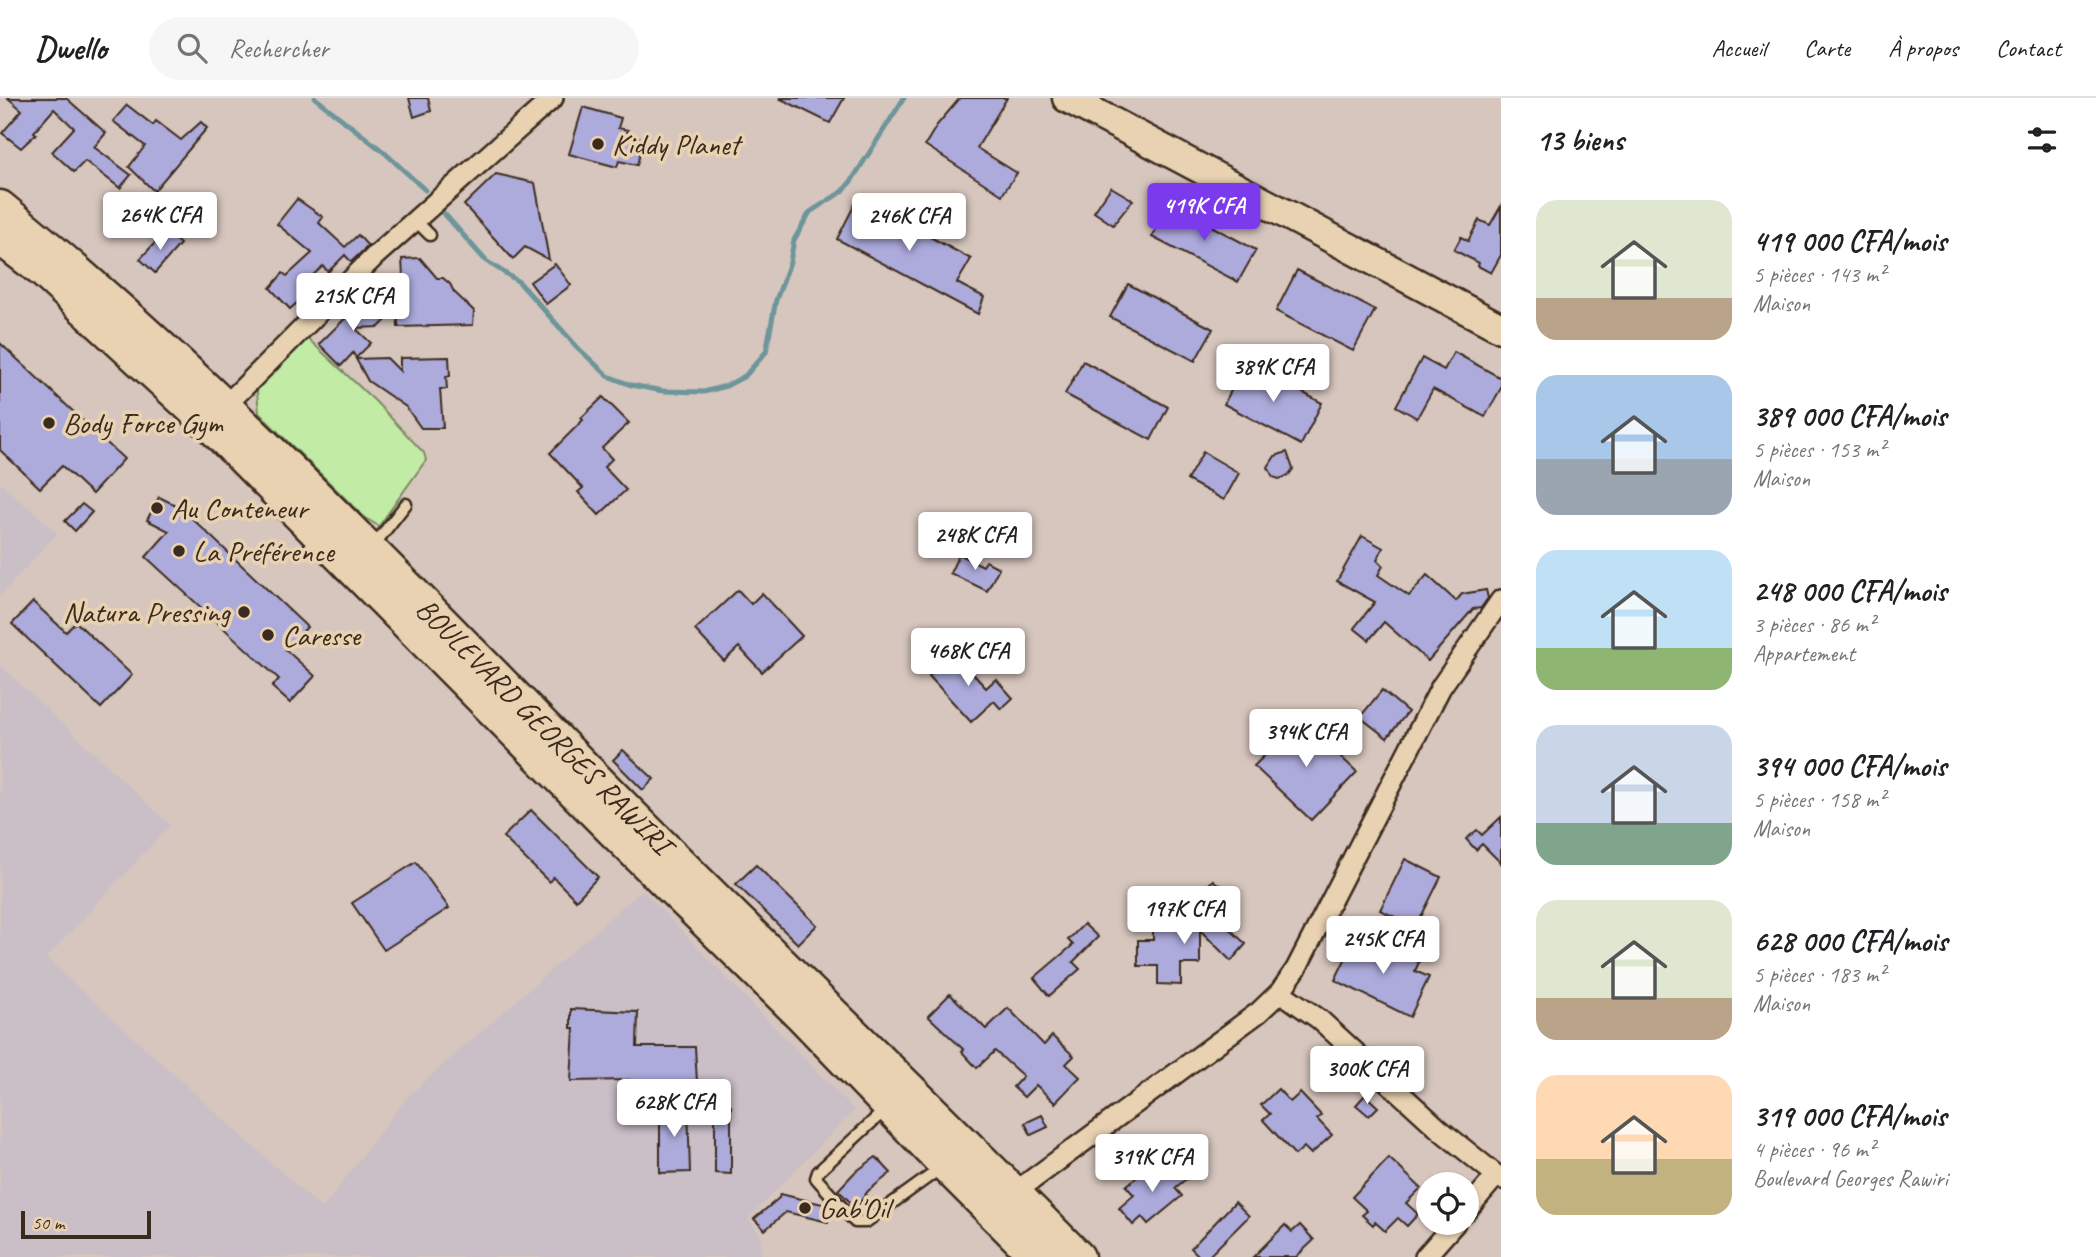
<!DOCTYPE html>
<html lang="fr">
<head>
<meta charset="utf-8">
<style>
  body { margin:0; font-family:Caveat,sans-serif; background:#f6f6f6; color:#202124; height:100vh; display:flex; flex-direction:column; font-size:26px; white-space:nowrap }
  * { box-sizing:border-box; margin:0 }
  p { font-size:23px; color:#757577 }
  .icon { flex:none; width:38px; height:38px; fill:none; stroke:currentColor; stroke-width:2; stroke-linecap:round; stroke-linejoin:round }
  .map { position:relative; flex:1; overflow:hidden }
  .details { display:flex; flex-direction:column; background:#fff; width:595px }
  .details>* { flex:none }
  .controls { position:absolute; left:1416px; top:1074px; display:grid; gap:14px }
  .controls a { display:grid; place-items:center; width:63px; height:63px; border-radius:50%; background:#fff; box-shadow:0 2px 5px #0004; font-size:35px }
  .scale { position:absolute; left:21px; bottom:18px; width:130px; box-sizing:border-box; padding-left:7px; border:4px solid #3b2a1e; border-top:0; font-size:19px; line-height:24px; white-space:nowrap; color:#3b2a1e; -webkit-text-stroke:5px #e8d2b1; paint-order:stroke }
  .price { position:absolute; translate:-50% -60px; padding:0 16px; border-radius:7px; background:#fff; color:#222; font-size:23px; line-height:46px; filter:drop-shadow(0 2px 4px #0008) }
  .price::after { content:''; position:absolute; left:50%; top:42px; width:21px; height:16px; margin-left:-10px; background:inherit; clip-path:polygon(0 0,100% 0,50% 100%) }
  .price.selected { background:#7c3aed; color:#fff }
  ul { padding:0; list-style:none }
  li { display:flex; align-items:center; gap:21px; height:175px; padding:0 35px }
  li span { display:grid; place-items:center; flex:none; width:196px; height:140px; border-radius:21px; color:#555 }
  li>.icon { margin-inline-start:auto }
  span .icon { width:84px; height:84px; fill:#fffc; stroke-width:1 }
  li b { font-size:30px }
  h2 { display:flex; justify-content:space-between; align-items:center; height:84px; padding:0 35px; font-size:30px }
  header { display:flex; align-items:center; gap:42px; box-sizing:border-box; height:98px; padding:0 35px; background:#fff; border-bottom:2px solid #e0e0e0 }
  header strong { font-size:33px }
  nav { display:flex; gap:38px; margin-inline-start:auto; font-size:24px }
  .search { width:490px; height:63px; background:#f6f6f6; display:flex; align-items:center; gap:18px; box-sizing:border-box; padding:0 24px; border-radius:38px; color:#757577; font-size:26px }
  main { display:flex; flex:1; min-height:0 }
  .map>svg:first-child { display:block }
  .built { fill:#cabec7 }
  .green { fill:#c2eba6; stroke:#7e8a62; stroke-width:2 }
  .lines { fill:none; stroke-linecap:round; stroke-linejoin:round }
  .stream { stroke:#6d959a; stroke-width:5 }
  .building { fill:#adabdc; stroke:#3b2a1e; stroke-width:2 }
  .service-casing { stroke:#3b2a1e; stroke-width:15 }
  .minor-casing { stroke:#3b2a1e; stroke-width:24 }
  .secondary-casing { stroke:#3b2a1e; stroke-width:33 }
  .primary-casing { stroke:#3b2a1e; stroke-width:37 }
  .service { stroke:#e8d2b1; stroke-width:10 }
  .minor { stroke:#e8d2b1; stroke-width:19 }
  .secondary { stroke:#e8d2b1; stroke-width:28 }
  .primary { stroke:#e8d2b1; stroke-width:32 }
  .poi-dot { fill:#3b2a1e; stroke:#e8d2b1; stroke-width:2.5 }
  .labels { text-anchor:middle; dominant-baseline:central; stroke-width:7; stroke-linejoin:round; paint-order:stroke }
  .poi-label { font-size:30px; fill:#3b2a1e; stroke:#e8d2b1; text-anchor:start }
  .street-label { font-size:30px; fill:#3b2a1e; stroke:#e8d2b1 }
</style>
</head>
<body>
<header>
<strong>Dwello</strong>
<div class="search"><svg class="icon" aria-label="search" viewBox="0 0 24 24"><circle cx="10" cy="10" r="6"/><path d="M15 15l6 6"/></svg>Rechercher</div>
<nav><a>Accueil</a><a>Carte</a><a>À propos</a><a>Contact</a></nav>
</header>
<main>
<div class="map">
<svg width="1501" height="1159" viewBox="0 0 1501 1159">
  <rect width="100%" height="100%" fill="#d6c6be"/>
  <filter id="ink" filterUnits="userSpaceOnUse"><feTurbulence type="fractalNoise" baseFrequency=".0143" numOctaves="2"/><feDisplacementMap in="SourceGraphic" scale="14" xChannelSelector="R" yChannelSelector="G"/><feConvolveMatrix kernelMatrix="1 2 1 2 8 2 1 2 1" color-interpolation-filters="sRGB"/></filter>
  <g filter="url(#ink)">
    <g class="built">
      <path d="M 0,385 L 57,435 L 0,498 Z"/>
      <path d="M 0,567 L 170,727 L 46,860 L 322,1111 L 408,998 L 642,792 L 854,1012 L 748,1121 L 760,1137 L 761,1159 L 0,1159 Z"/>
    </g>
    <path class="green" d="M 306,239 L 375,303 L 424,355 L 426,362 L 379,428 L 365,420 L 259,315 L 257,293 L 262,283 Z"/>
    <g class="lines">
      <g class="stream">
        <path d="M 315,0 L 385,55 L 425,92"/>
        <path d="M 441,112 L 486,163 L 519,184 L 578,250 L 608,278 L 631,287 L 663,293 L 704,294 L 726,288 L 745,278 L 766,254 L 776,202 L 790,164 L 794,142 L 810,114 L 843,93 L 852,82 L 904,0"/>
      </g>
    </g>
    <g class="building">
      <path d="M 8,0 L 66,0 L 106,35 L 94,49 L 131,77 L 120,90 L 85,63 L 74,74 L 52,54 L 74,30 L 54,11 L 34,34 L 36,36 L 21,50 L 2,35 L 22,12 Z"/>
      <path d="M 409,0 L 428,0 L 431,13 L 414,19 Z"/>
      <path d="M 779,0 L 844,0 L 830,25 Z"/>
      <path d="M 960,0 L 1007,0 L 977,50 L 1017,75 L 1002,97 L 925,47 L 937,27 Z"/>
      <path d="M 127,7 L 153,27 L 156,23 L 181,42 L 201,24 L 207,30 L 154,93 L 129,69 L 145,48 L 113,23 Z"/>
      <path d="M 583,9 L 621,20 L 618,30 L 628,32 L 627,36 L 644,41 L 637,67 L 619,63 L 617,69 L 569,56 Z"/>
      <path d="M 496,76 L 535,85 L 549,162 L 525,149 L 513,161 L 464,107 Z"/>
      <path d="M 1111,89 L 1133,102 L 1113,127 L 1094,114 Z"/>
      <path d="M 858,100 L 971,161 L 957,185 L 984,199 L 978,216 L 837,141 Z"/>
      <path d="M 190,101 L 211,118 L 201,130 L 180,114 Z"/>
      <path d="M 297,101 L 323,119 L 319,125 L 345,149 L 358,137 L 368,148 L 351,164 L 345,157 L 328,174 L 323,168 L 300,189 L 307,196 L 290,211 L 270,190 L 283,175 L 287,178 L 312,155 L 277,126 Z"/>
      <path d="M 1170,106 L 1256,152 L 1238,184 L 1152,139 Z"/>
      <path d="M 1501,108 L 1501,157 L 1491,175 L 1478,168 L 1479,165 L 1454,152 L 1461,139 L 1468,143 L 1479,122 L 1490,127 Z"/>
      <path d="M 166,133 L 180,146 L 155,175 L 140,161 Z"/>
      <path d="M 420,160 L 437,180 L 443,180 L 450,186 L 454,194 L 474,213 L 473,227 L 398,229 L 397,196 L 404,197 L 402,161 Z"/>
      <path d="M 555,166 L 571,187 L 546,206 L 530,184 Z"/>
      <path d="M 1297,172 L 1375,212 L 1353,253 L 1276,213 Z"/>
      <path d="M 1128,186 L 1213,231 L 1195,263 L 1110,219 Z"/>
      <path d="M 366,200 L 387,221 L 379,229 L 355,230 L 371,245 L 356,260 L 353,255 L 341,268 L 319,246 Z"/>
      <path d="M 0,245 L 124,361 L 92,396 L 62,368 L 40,390 L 0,352 Z"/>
      <path d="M 1454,254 L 1501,280 L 1501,290 L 1485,319 L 1433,291 L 1417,320 L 1396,308 L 1422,260 L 1444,272 Z"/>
      <path d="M 449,259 L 450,278 L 446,279 L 447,291 L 440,291 L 443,330 L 421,330 L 406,309 L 368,283 L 356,261 L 387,260 L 400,273 L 400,260 Z"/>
      <path d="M 1083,263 L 1168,309 L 1151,342 L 1065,296 Z"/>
      <path d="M 1246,264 L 1322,305 L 1301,347 L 1224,306 Z"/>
      <path d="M 603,299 L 629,325 L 602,350 L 612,361 L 604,369 L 626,392 L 599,417 L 578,394 L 583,390 L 550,355 L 583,322 L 581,320 Z"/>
      <path d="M 1203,354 L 1239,375 L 1224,402 L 1187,382 Z"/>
      <path d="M 1287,354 L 1293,371 L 1288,378 L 1279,381 L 1273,379 L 1268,369 L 1275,358 Z"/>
      <path d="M 159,399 L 180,409 L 307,529 L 286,552 L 315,578 L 290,605 L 272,589 L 279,581 L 146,459 L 169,433 L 147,422 Z"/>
      <path d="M 82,406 L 92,414 L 75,433 L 65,423 Z"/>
      <path d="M 1362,438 L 1383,450 L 1377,462 L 1383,468 L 1378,477 L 1409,498 L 1427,477 L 1456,503 L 1462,496 L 1486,492 L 1488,500 L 1481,510 L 1473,511 L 1428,563 L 1384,524 L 1369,542 L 1354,530 L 1375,504 L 1337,483 Z"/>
      <path d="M 959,456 L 983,468 L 986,463 L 999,470 L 987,493 L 950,475 Z"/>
      <path d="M 738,492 L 751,506 L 762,495 L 802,538 L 762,574 L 739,549 L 724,563 L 695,532 Z"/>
      <path d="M 33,504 L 66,534 L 76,524 L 132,577 L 101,610 L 12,526 Z"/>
      <path d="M 954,555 L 986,590 L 996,581 L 1013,600 L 1001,611 L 994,603 L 971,624 L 929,578 Z"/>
      <path d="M 1382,592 L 1408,614 L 1387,640 L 1360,619 Z"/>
      <path d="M 1301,621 L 1357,674 L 1311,722 L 1254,668 Z"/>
      <path d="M 623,652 L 654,681 L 643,692 L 613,662 Z"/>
      <path d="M 531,712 L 598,779 L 576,802 L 553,779 L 549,784 L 503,739 Z"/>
      <path d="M 1501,719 L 1501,765 L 1482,746 L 1476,752 L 1466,741 L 1477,732 L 1482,737 Z"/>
      <path d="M 1405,761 L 1441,779 L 1416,829 L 1380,812 Z"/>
      <path d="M 416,764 L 449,810 L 384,852 L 352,805 Z"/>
      <path d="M 756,767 L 817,827 L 798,846 L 736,786 Z"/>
      <path d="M 1213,782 L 1227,794 L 1207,816 L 1193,804 Z"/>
      <path d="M 1153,822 L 1221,823 L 1246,846 L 1231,863 L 1200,832 L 1200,866 L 1181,866 L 1181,887 L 1158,886 L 1158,868 L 1138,868 L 1138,842 L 1153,842 Z"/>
      <path d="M 1084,826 L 1098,839 L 1073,864 L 1080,871 L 1049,898 L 1034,880 L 1073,847 L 1068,842 Z"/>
      <path d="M 1355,841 L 1367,847 L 1369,841 L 1419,864 L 1415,873 L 1429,879 L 1410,919 L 1335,882 Z"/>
      <path d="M 950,896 L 986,931 L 1008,910 L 1044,947 L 1052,938 L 1074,958 L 1066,966 L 1080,979 L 1055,1005 L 1036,987 L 1024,999 L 1013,989 L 1023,978 L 995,953 L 977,970 L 962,954 L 964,952 L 928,918 Z"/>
      <path d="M 571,911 L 638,914 L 637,949 L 695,949 L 697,984 L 655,997 L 647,989 L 629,989 L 629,982 L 571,983 L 574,930 L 571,930 Z"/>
      <path d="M 1278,991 L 1290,1004 L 1300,995 L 1321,1017 L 1317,1021 L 1332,1037 L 1311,1056 L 1304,1049 L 1295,1057 L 1263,1022 L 1270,1016 L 1261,1007 Z"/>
      <path d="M 1365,997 L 1378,1009 L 1369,1018 L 1356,1007 Z"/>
      <path d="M 660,1006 L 688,1007 L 690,1074 L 660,1075 Z"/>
      <path d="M 715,1007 L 731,1008 L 731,1076 L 715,1075 Z"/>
      <path d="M 1042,1017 L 1048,1029 L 1031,1037 L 1025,1025 Z"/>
      <path d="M 876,1059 L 891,1075 L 868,1093 L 856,1110 L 838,1092 L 854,1075 Z"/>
      <path d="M 1389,1060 L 1421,1090 L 1406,1105 L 1418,1116 L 1407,1128 L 1398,1120 L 1385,1133 L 1375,1124 L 1373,1127 L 1362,1117 L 1367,1113 L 1352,1099 Z"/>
      <path d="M 1172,1065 L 1186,1081 L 1175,1090 L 1182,1098 L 1148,1126 L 1142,1119 L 1133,1127 L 1119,1110 L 1134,1097 L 1126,1088 L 1151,1067 L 1158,1076 Z"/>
      <path d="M 780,1096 L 831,1108 L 828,1124 L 786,1114 L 765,1132 L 754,1121 L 779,1100 Z"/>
      <path d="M 1235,1104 L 1249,1118 L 1208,1159 L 1200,1159 L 1191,1150 Z"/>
      <path d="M 1285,1127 L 1292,1134 L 1300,1127 L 1314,1142 L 1296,1159 L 1253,1159 Z"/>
    </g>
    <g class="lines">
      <g class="service-casing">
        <g id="service">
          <path d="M 415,122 L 430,137"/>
          <path d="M 374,447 L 406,406"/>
          <path d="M 885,1012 L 818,1074 L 816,1080 L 855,1124 L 866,1124 L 941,1070"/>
        </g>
      </g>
      <g class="minor-casing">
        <g id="minor">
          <path d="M 225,308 L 375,158 L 553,0"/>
          <path d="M 1280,894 L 1319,921 L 1439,1031 L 1501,1081"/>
          <path d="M 1014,1095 L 1259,914 L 1280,894 L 1296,871 L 1441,589 L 1501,502"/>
          <path d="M 1466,1113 L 1496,1078"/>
          <path d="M 1425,1159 L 1455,1125"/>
        </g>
      </g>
      <g class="secondary-casing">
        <path id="secondary" d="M 1067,0 L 1501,230"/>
      </g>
      <g class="primary-casing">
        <g id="primary">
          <path d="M 0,109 C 221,289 415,499 616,701 C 768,855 926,1004 1078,1159"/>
          <path d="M 0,140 L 44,174 L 209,326 L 613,733 L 800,916 L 945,1067 L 1037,1159"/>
        </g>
      </g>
      <use href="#service" class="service"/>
      <use href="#minor" class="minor"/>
      <use href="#secondary" class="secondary"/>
      <use href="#primary" class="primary"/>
    </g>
  </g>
  <g class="poi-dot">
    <circle cx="598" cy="46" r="7"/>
    <circle cx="49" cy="325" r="7"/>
    <circle cx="157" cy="410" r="7"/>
    <circle cx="179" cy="453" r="7"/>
    <circle cx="244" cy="514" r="7"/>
    <circle cx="268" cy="537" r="7"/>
    <circle cx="805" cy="1110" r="7"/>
  </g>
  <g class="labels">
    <g class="poi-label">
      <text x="612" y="46">Kiddy Planet</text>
      <text x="63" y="325">Body Force Gym</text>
      <text x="171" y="410">Au Conteneur</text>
      <text x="193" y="453">La Préférence</text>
      <text x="230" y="514" text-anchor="end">Natura Pressing</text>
      <text x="282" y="537">Caresse</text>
      <text x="819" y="1110">Gab'Oil</text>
    </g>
    <g class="street-label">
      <text transform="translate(544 628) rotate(45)">BOULEVARD GEORGES RAWIRI</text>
    </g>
  </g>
</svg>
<div class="controls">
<a><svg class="icon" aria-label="locate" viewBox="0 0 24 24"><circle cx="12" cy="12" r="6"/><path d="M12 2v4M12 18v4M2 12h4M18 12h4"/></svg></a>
</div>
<div class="scale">50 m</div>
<b class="price selected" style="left:1204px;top:145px">419K CFA</b>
<b class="price" style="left:160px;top:154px">264K CFA</b>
<b class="price" style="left:909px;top:155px">246K CFA</b>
<b class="price" style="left:353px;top:235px">215K CFA</b>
<b class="price" style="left:1273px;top:306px">389K CFA</b>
<b class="price" style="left:975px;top:474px">248K CFA</b>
<b class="price" style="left:968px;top:590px">468K CFA</b>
<b class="price" style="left:1306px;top:671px">394K CFA</b>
<b class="price" style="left:1184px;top:848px">197K CFA</b>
<b class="price" style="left:1383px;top:878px">245K CFA</b>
<b class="price" style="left:1367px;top:1008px">300K CFA</b>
<b class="price" style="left:674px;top:1041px">628K CFA</b>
<b class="price" style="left:1152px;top:1096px">319K CFA</b>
</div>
<section class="details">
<h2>13 biens<svg class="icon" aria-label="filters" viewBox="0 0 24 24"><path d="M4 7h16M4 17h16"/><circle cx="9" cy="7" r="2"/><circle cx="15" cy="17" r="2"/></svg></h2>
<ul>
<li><span style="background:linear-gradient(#dfe7d0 70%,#b9a48a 0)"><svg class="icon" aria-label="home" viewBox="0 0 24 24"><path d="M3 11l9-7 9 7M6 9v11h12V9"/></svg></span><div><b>419 000 CFA/mois</b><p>5 pièces · 143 m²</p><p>Maison</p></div></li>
<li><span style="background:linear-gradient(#a9c7e8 60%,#9aa5b1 0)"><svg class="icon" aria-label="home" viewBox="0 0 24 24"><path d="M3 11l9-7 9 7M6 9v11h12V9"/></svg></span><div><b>389 000 CFA/mois</b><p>5 pièces · 153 m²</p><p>Maison</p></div></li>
<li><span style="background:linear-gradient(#bfe0f5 70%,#8fb573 0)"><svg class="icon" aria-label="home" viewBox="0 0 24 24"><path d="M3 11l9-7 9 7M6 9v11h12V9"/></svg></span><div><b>248 000 CFA/mois</b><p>3 pièces · 86 m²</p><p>Appartement</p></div></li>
<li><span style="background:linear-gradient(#c9d6e8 70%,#7fa58c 0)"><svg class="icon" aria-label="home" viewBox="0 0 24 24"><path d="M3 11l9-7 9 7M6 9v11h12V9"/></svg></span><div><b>394 000 CFA/mois</b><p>5 pièces · 158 m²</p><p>Maison</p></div></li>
<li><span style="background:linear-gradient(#dfe7d0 70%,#b9a48a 0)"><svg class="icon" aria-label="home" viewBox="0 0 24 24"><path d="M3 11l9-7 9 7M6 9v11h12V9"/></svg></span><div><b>628 000 CFA/mois</b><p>5 pièces · 183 m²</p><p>Maison</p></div></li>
<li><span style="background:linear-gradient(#ffd9b3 60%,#c2b280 0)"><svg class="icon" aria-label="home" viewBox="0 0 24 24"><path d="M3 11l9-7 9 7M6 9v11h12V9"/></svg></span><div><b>319 000 CFA/mois</b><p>4 pièces · 96 m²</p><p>Boulevard Georges Rawiri</p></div></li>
</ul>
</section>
</main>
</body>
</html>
